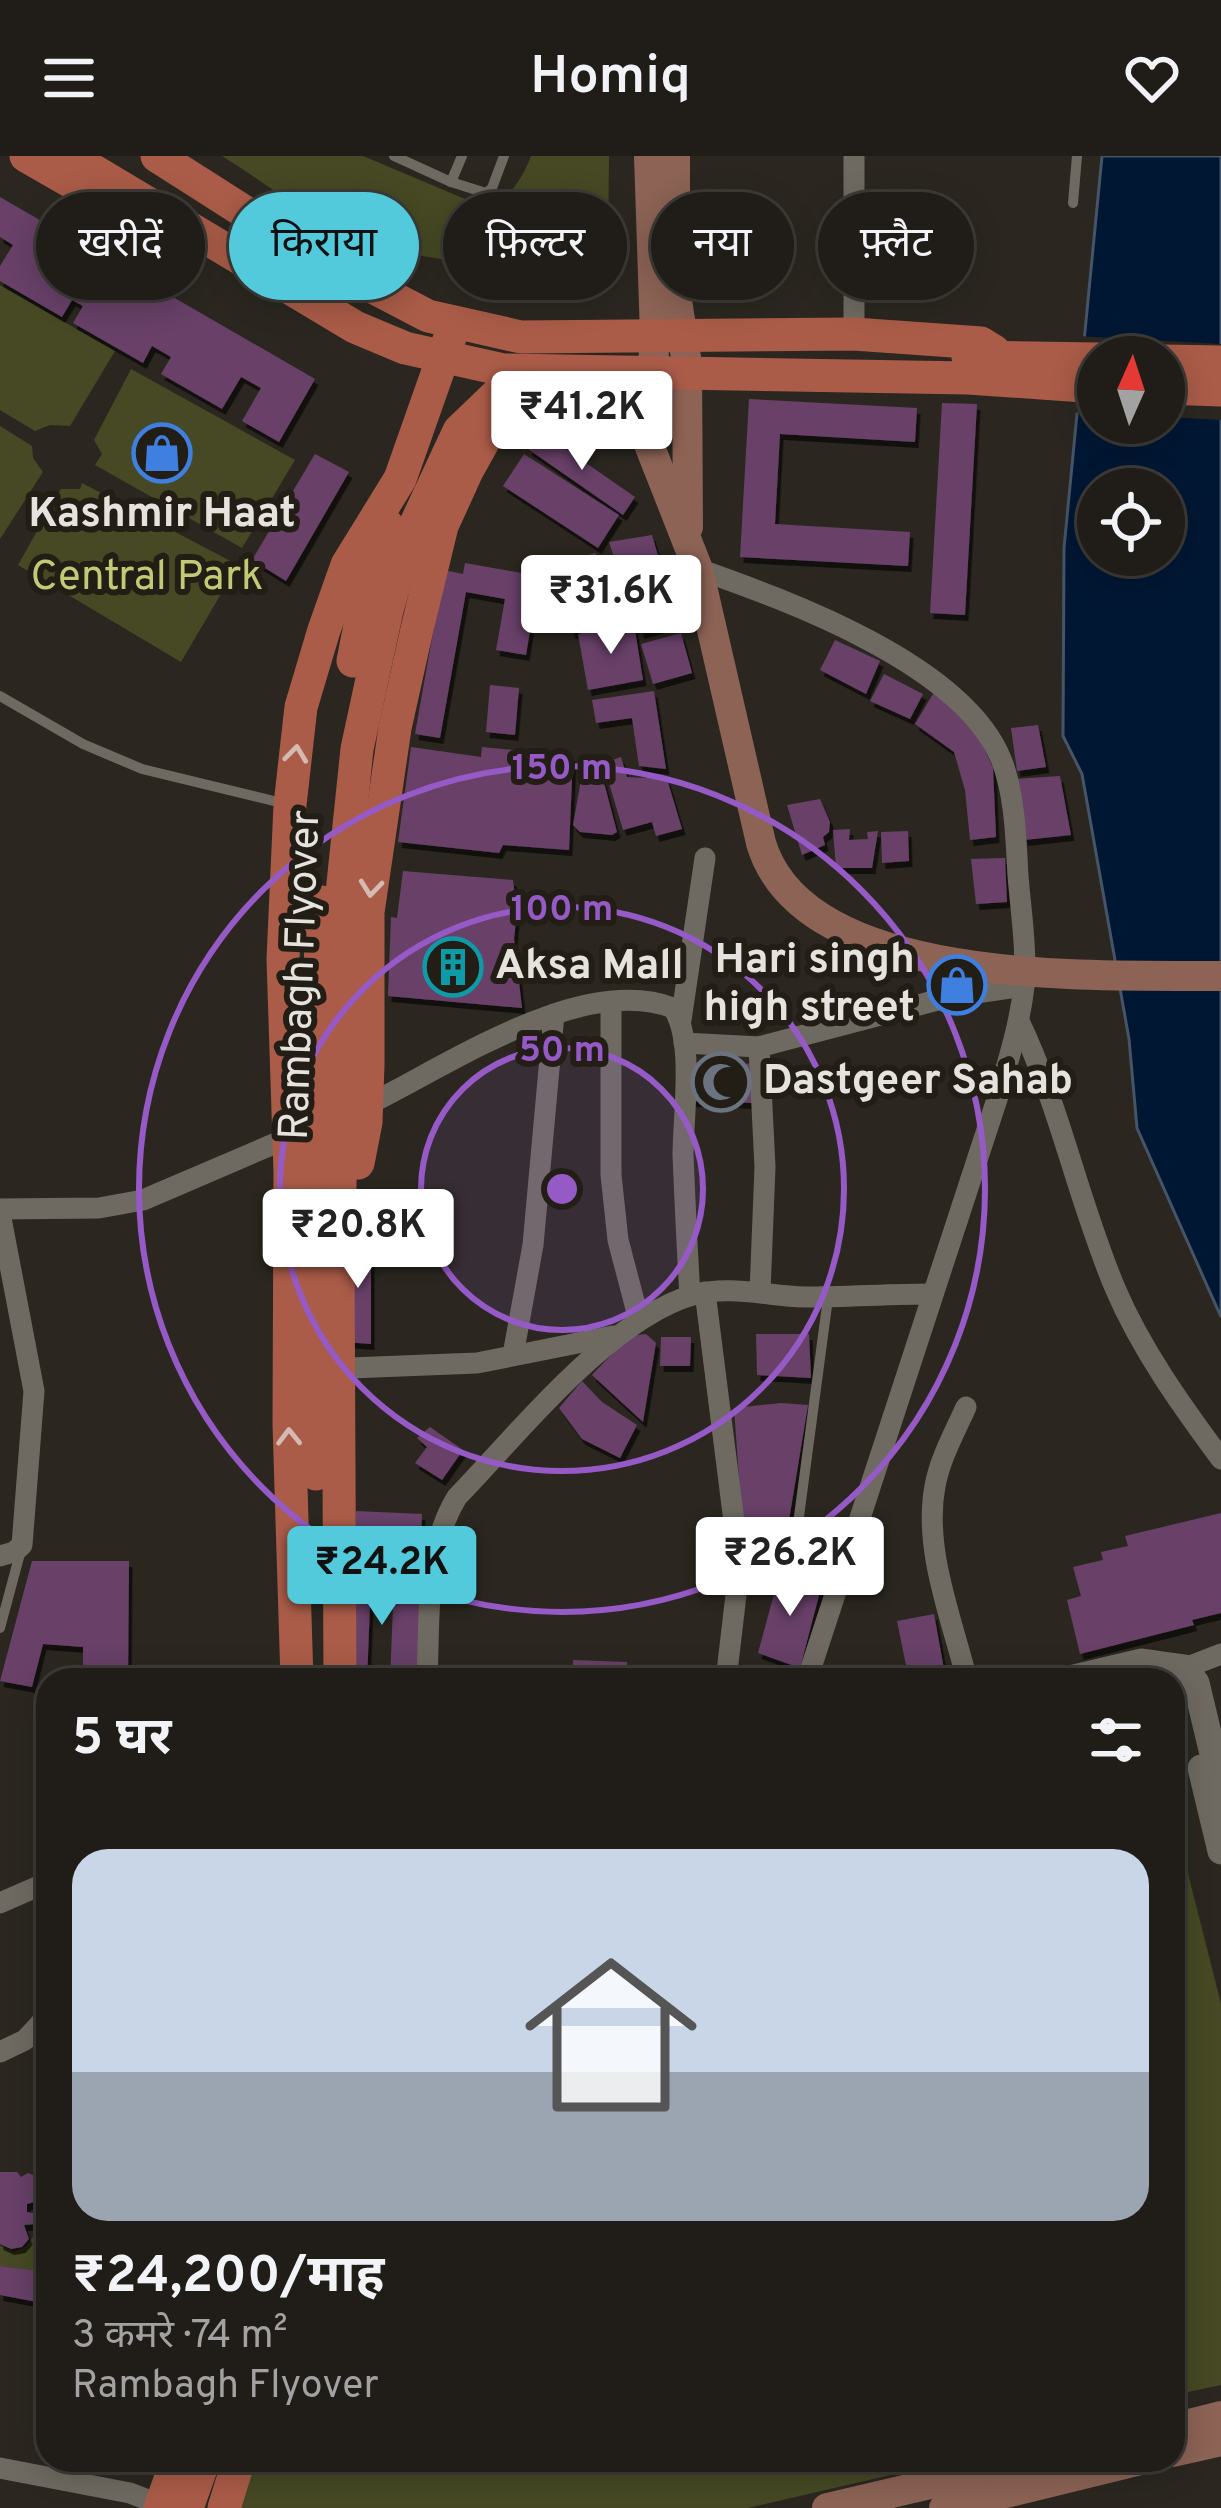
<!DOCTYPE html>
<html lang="hi">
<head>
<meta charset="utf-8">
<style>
  body { margin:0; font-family:Overpass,"Noto Sans Devanagari",sans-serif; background:#2d2a25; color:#f1f3f6; height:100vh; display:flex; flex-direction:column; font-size:45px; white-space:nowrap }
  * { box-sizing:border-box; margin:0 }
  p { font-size:39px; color:#a2a2a2 }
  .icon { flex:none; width:66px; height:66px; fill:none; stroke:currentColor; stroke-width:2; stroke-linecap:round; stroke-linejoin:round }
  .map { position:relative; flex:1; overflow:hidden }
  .drawer { position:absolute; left:36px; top:1512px; width:1149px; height:804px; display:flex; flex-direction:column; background:#201d18; border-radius:36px; box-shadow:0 6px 30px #0003,0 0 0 3px #3d3b37 }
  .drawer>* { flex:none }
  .top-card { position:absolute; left:36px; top:36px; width:1149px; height:108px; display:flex; gap:24px }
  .needle { width:78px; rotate:3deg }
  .controls { position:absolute; left:1077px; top:180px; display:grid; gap:24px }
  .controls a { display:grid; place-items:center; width:108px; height:108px; border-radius:50%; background:#201d18; box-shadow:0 6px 30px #0003,0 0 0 3px #3d3b37; font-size:60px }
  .price { position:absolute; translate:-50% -102px; padding:0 27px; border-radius:12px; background:#fff; color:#222; font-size:39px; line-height:78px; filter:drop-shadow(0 3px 6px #0008) }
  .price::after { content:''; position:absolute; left:50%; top:72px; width:36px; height:27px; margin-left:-18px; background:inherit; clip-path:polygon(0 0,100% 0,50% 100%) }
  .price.current { background:#53cadc; color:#111 }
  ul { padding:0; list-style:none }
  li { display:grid; align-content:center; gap:24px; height:636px; padding:0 36px }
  li span { display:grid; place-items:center; height:372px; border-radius:36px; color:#555 }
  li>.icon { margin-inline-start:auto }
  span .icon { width:216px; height:216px; fill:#fffc; stroke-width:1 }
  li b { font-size:51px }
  h2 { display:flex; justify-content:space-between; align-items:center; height:144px; padding:0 36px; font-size:51px }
  .tag { padding:0 42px; border-radius:54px; background:#201d18; box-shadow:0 6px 30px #0003,0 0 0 3px #3d3b37; font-size:42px; line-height:108px }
  .tag.current { background:#53cadc; color:#111 }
  header { display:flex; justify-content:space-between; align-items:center; height:156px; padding:0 36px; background:#201d18; font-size:54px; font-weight:600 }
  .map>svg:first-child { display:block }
  .green { fill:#464923 }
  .water { fill:#001733; stroke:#455466; stroke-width:3; fill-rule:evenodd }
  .pier { fill:#2b2720 }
  .building { fill:#674168; filter:url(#shadow) }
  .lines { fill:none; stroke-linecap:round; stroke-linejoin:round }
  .service { stroke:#6f6a61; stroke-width:10 }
  .minor { stroke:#6f6a61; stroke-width:21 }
  .tertiary { stroke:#6f6a61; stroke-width:27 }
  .secondary { stroke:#8c6355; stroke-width:30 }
  .primary { stroke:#aa5c48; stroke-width:33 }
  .oneway { stroke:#d4bab1 }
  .ring { fill:none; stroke:#965ac7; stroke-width:6 }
  .labels { text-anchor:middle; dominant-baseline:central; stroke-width:12; stroke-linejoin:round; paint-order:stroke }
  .poi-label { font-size:42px; font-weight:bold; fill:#e6e3de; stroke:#221e16; text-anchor:start }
  .park-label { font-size:42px; fill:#c3ca75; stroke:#221e16 }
  .street-label { font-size:42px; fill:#e6e3de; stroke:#221e16 }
  .centre { fill:#965ac7; stroke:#221e16; stroke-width:6 }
  .ring-label { font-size:36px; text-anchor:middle; font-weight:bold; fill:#965ac7; stroke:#221e16; stroke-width:12; stroke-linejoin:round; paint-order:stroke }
</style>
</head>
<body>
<header><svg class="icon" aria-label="menu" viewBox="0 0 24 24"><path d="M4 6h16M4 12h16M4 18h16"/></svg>Homiq<svg class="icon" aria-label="heart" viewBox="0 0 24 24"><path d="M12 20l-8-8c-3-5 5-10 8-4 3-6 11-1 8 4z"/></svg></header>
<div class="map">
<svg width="1221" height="2352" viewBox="0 0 1221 2352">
  <defs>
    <filter id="shadow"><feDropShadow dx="3.5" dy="6" stdDeviation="0" flood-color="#0009"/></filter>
  </defs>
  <rect width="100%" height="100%" fill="#2b2720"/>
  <g class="green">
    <path d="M 222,0 L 363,0 L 484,51 C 508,47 523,21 531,0 L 609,0 L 608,85 L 598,104 L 575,113 C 504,112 423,107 357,81 C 308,62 266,27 222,0 Z"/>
    <path d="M 0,129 L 115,195 L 70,270 L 50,269 L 35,275 L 0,254 Z"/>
    <path d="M 131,213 L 295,304 L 242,392 L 95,309 L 102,298 L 94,284 Z"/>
    <path d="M 0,270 L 32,290 L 33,302 L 43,316 L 0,383 Z"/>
    <path d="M 82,327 L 238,409 L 181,506 L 18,409 L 61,333 L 80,333 Z"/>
    <path d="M 1173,1658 L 1221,1848 L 1221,2229 L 1174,2239 Z"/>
    <path d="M 43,2067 L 48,2068 L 48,2116 L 0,2110 L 0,2090 L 15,2095 L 26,2090 Z"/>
    <path d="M 247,2304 L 955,2304 L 748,2352 L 236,2352 Z"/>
  </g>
  <path class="water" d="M 1102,0 L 1221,0 L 1221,1161 L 1137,972 L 1129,883 L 1082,618 L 1063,580 L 1064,392 ZM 1098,201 L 1164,201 L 1164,267 L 1098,267 ZM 1098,333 L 1164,333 L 1164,399 L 1098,399 Z"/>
  <path class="pier" d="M 1078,180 L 1221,188 L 1221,264 L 1164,261 L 1164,201 L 1098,201 L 1098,258 L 1071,256 Z"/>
  <g class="building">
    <path d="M 695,37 L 734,38 L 734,122 L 696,124 Z"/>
    <path d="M 0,41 L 315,223 L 279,286 L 242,265 L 261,232 L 241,221 L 222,253 L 161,218 L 171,201 L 152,190 L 143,207 L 73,167 L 83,150 L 72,144 L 62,161 L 0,125 L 0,110 L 13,89 L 0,81 Z"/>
    <path d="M 749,243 L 917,252 L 915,286 L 780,278 L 775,368 L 910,376 L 908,410 L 740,401 Z"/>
    <path d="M 942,247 L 977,248 L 965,459 L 930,457 Z"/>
    <path d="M 540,275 L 635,341 L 623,359 L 528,293 Z"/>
    <path d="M 315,298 L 349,316 L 286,425 L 252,404 Z"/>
    <path d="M 524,298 L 619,359 L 598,392 L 503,330 Z"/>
    <path d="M 652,379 L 663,417 L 622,427 L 609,386 Z"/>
    <path d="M 595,397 L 620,435 L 566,447 L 575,403 Z"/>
    <path d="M 465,407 L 539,420 L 526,499 L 496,494 L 505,443 L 466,436 L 440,582 L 415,578 L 444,414 L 463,418 Z"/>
    <path d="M 664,421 L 679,466 L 641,477 L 627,432 Z"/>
    <path d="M 622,439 L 628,464 L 572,477 L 566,452 Z"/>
    <path d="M 634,468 L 643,524 L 588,534 L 578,478 Z"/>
    <path d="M 681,477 L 692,517 L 653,528 L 641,488 Z"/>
    <path d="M 835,484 L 880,505 L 866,538 L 820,514 Z"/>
    <path d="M 884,518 L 923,538 L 910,563 L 870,545 Z"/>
    <path d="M 490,529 L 519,532 L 515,579 L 486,576 Z"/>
    <path d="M 936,533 L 980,583 L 993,612 L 996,681 L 970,684 L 965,634 L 954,596 L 915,568 Z"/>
    <path d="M 654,535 L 666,613 L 639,610 L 632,562 L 596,567 L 592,544 Z"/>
    <path d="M 1038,569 L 1046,611 L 1017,615 L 1011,572 Z"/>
    <path d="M 411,591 L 481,601 L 482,591 L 573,600 L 569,694 L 503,689 L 499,697 L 398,686 Z"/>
    <path d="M 621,601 L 627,621 L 667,623 L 682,673 L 656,680 L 652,666 L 623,674 L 603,607 Z"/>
    <path d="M 582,618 L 602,619 L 617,676 L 612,679 L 580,676 L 573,669 Z"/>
    <path d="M 1060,620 L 1071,679 L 1024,684 L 1015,623 Z"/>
    <path d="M 820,643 L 830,666 L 829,676 L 823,681 L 825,689 L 802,699 L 787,649 Z"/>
    <path d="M 850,673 L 849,684 L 868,683 L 867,676 L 878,675 L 872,712 L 836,712 L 833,674 Z"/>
    <path d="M 908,675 L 909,705 L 882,707 L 881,676 Z"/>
    <path d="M 1005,702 L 1007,746 L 976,748 L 971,703 Z"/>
    <path d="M 403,715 L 513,724 L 517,755 L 514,783 L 522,852 L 388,840 L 391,761 L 397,762 Z"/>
    <path d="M 688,906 L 756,908 L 755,947 L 687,945 Z"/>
    <path d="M 343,1084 L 371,1085 L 371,1188 L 345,1186 Z"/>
    <path d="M 646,1178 L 656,1187 L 643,1266 L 592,1219 L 629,1180 Z"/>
    <path d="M 756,1178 L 809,1178 L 811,1222 L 757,1219 Z"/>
    <path d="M 661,1181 L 691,1181 L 690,1210 L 660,1210 Z"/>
    <path d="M 582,1225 L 602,1246 L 637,1269 L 620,1302 L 582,1283 L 559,1252 Z"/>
    <path d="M 781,1247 L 808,1249 L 789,1364 L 742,1364 L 734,1252 Z"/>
    <path d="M 430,1271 L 463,1294 L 442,1324 L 415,1307 L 427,1291 L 417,1282 Z"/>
    <path d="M 356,1355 L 422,1358 L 420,1404 L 354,1401 Z"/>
    <path d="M 1221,1357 L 1221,1457 L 1192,1464 L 1194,1469 L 1080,1498 L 1067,1444 L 1081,1440 L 1073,1411 L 1103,1404 L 1101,1396 L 1128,1390 L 1125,1380 Z"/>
    <path d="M 32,1405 L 129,1405 L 128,1524 L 83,1524 L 83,1491 L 43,1488 L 32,1531 L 0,1525 Z"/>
    <path d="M 780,1416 L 822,1428 L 800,1512 L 758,1497 Z"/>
    <path d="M 346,1426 L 421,1429 L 418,1524 L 390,1524 L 393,1450 L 370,1449 L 367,1524 L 342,1524 Z"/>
    <path d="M 934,1458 L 946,1524 L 909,1524 L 897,1465 Z"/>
    <path d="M 573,1504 L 627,1506 L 627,1524 L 572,1524 Z"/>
    <path d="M 0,2016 L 17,2016 L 21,2021 L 28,2017 L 36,2020 L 41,2031 L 38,2045 L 27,2048 L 27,2056 L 33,2057 L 36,2068 L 24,2069 L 29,2083 L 22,2091 L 11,2093 L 0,2088 Z"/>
    <path d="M 0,2110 L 48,2116 L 48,2148 L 0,2139 Z"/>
  </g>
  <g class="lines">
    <g class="service">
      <path d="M 394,0 L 451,26"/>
      <path d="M 462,0 L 451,26 L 486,37 L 492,32 L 504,0"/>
      <path d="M 1073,47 L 1077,0"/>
      <path d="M 0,540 L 83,588 L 142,613 L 286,648"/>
      <path d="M 796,1383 L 828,1142"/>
      <path d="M 0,1472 L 21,1394"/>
    </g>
    <g class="minor">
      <path d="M 854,0 L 854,178"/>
      <path d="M 698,413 C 789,445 962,508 1001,603 C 1015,637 1016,684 1018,720 C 1021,756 1027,794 1024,830 C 1020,867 1009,902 999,937 L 807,1524"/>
      <path d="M 611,848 L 611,1019 L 618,1084 L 639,1164"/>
      <path d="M 681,864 L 705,702"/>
      <path d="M 1019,865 C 1060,951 1078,1044 1115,1132 C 1141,1193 1181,1249 1221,1303"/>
      <path d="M 684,887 L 759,891 L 949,841 L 1024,830"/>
      <path d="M 759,891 L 765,1011 L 760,1136"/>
      <path d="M 359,953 C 441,915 579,816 673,852 C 695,885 683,959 683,999 C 685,1046 687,1093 690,1139"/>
      <path d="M 0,1053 L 99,1052 L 143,1044 L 297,978"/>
      <path d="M 0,1057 L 34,1235 L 22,1389 L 14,1396 L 0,1400"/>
      <path d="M 705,1136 L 737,1389 L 738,1422 L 726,1524"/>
      <path d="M 513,1199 L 533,1089 L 554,858"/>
      <path d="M 350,1212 L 477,1207 L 613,1180"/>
      <path d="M 966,1251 C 955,1276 940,1302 935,1330 C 923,1393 952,1463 967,1524"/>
      <path d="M 1185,1512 L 1221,1498"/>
      <path d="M 427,1524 C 430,1462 424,1395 457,1341 C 519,1277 609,1163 693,1139 C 729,1129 768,1140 804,1141 C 847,1141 890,1138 933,1138"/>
      <path d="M 0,1747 L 48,1726"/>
      <path d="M 0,1896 L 25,1884 L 48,1859"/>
      <path d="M 0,2312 L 130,2337 L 161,2349"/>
    </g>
    <g class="tertiary">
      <path d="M 1066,1524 L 1142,1506 L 1185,1512 L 1196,1527 L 1221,1631"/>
      <path d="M 1201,1612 L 1221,1695"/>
    </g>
    <g class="secondary">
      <path d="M 649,0 L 655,179 L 648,286 L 698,413 L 761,687 C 804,833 1099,819 1221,820"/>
      <path d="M 675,0 L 675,132 L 687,208 L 688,371"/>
      <path d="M 1173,2272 L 1221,2260"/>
      <path d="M 1173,2296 L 1221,2285"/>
      <path d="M 827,2352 L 1033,2304"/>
      <path d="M 944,2352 L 1141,2304"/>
    </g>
    <g class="primary">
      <path d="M 26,0 L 87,35"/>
      <path d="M 69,0 L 355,171 L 405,192 L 504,214 L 968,222 L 1098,231"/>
      <path d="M 157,0 L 317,102 L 428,160 L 521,181 L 854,178 L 981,187 L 994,195"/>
      <path d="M 968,201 L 1098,203"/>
      <path d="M 1164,205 L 1221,206"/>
      <path d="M 1164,232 L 1221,234"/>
      <path d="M 353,505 L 365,444 L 387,369"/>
      <path d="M 358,1007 L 366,966 L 368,909 L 368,756 L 395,572 L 417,473 L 442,370 L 467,315 L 487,279 L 535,230"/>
      <path d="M 316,1318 L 321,746"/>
      <path d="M 297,1524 L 289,1268 L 290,1016 L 283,803 L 290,649 L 301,551 L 324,474 L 347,409 L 400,323 L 455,167"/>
      <path d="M 340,1524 L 338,1103 L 345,841 L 342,737 L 357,593 L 387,454 L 405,391 L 459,275 L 509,227"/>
      <path d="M 160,2352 L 177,2304"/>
      <path d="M 187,2352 L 204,2304"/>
      <path d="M 224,2352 L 239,2304"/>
    </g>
  </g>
  <defs><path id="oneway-chevron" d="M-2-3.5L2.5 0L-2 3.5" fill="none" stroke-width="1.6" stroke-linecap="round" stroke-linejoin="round" transform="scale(3)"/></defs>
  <g class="oneway">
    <use href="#oneway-chevron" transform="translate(296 598) rotate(-83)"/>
    <use href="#oneway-chevron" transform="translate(371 732) rotate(96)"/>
    <use href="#oneway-chevron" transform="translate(289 1281) rotate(-91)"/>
  </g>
  <circle cx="562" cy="1033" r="141" fill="#965ac7" fill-opacity=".12"/>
  <g class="ring">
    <circle cx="562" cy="1033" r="141"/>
    <circle cx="562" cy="1033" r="282"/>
    <circle cx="562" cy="1033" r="423"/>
  </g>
  <defs>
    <g id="shop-ring" transform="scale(3)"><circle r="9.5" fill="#221e16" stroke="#3f7fe0" stroke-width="1.5"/><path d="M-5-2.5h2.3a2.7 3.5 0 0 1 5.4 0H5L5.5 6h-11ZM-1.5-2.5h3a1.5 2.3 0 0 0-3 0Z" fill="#3f7fe0"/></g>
    <g id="building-ring" transform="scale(3)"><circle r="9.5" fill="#221e16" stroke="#0f9aa8" stroke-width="1.5"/><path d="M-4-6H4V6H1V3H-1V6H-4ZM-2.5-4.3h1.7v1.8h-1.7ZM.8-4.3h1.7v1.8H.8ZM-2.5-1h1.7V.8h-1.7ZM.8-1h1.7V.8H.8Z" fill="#0f9aa8"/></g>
    <g id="mosque-ring" transform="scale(3)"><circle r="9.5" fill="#221e16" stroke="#6b7280" stroke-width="1.5"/><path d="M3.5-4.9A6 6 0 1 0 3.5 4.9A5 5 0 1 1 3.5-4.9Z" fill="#6b7280"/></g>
  </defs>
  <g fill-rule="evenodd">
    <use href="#shop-ring" x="162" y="297"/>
    <use href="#building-ring" x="453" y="811"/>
    <use href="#shop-ring" x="957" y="829"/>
    <use href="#mosque-ring" x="721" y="926"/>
  </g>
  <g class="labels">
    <g class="poi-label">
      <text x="162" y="359" text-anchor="middle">Kashmir Haat</text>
      <text x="915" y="805" text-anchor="end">Hari singh<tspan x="915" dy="48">high street</tspan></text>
      <text x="495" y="811">Aksa Mall</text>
      <text x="763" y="926">Dastgeer Sahab</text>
    </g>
    <g class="park-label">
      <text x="147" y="422">Central Park</text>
    </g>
    <g class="street-label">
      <text transform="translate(302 819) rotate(-88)">Rambagh Flyover</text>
    </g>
  </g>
  <circle cx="562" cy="1033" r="18" class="centre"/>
  <g class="ring-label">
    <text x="562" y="623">150 m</text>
    <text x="562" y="764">100 m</text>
    <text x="562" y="905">50 m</text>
  </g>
</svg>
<div class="controls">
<a><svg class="needle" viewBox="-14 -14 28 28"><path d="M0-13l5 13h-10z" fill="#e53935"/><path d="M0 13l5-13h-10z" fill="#a2a2a2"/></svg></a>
<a><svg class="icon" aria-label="locate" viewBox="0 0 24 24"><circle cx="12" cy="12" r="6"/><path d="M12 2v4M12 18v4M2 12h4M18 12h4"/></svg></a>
</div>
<b class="price" style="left:582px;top:317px">₹41.2K</b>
<b class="price" style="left:611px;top:501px">₹31.6K</b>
<b class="price" style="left:358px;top:1135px">₹20.8K</b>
<b class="price" style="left:790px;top:1463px">₹26.2K</b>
<b class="price current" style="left:382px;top:1472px">₹24.2K</b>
<div class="top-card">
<a class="tag">खरीदें</a>
<a class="tag current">किराया</a>
<a class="tag">फ़िल्टर</a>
<a class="tag">नया</a>
<a class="tag">फ़्लैट</a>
</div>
<section class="drawer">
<h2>5 घर<svg class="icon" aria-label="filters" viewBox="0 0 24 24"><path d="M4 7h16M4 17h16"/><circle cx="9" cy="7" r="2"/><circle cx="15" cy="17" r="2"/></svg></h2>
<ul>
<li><span style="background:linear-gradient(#c9d6e8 60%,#9aa5b1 0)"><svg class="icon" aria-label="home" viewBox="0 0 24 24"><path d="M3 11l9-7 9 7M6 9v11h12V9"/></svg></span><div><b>₹24,200/माह</b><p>3 कमरे · 74 m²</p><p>Rambagh Flyover</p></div></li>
</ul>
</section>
</div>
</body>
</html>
